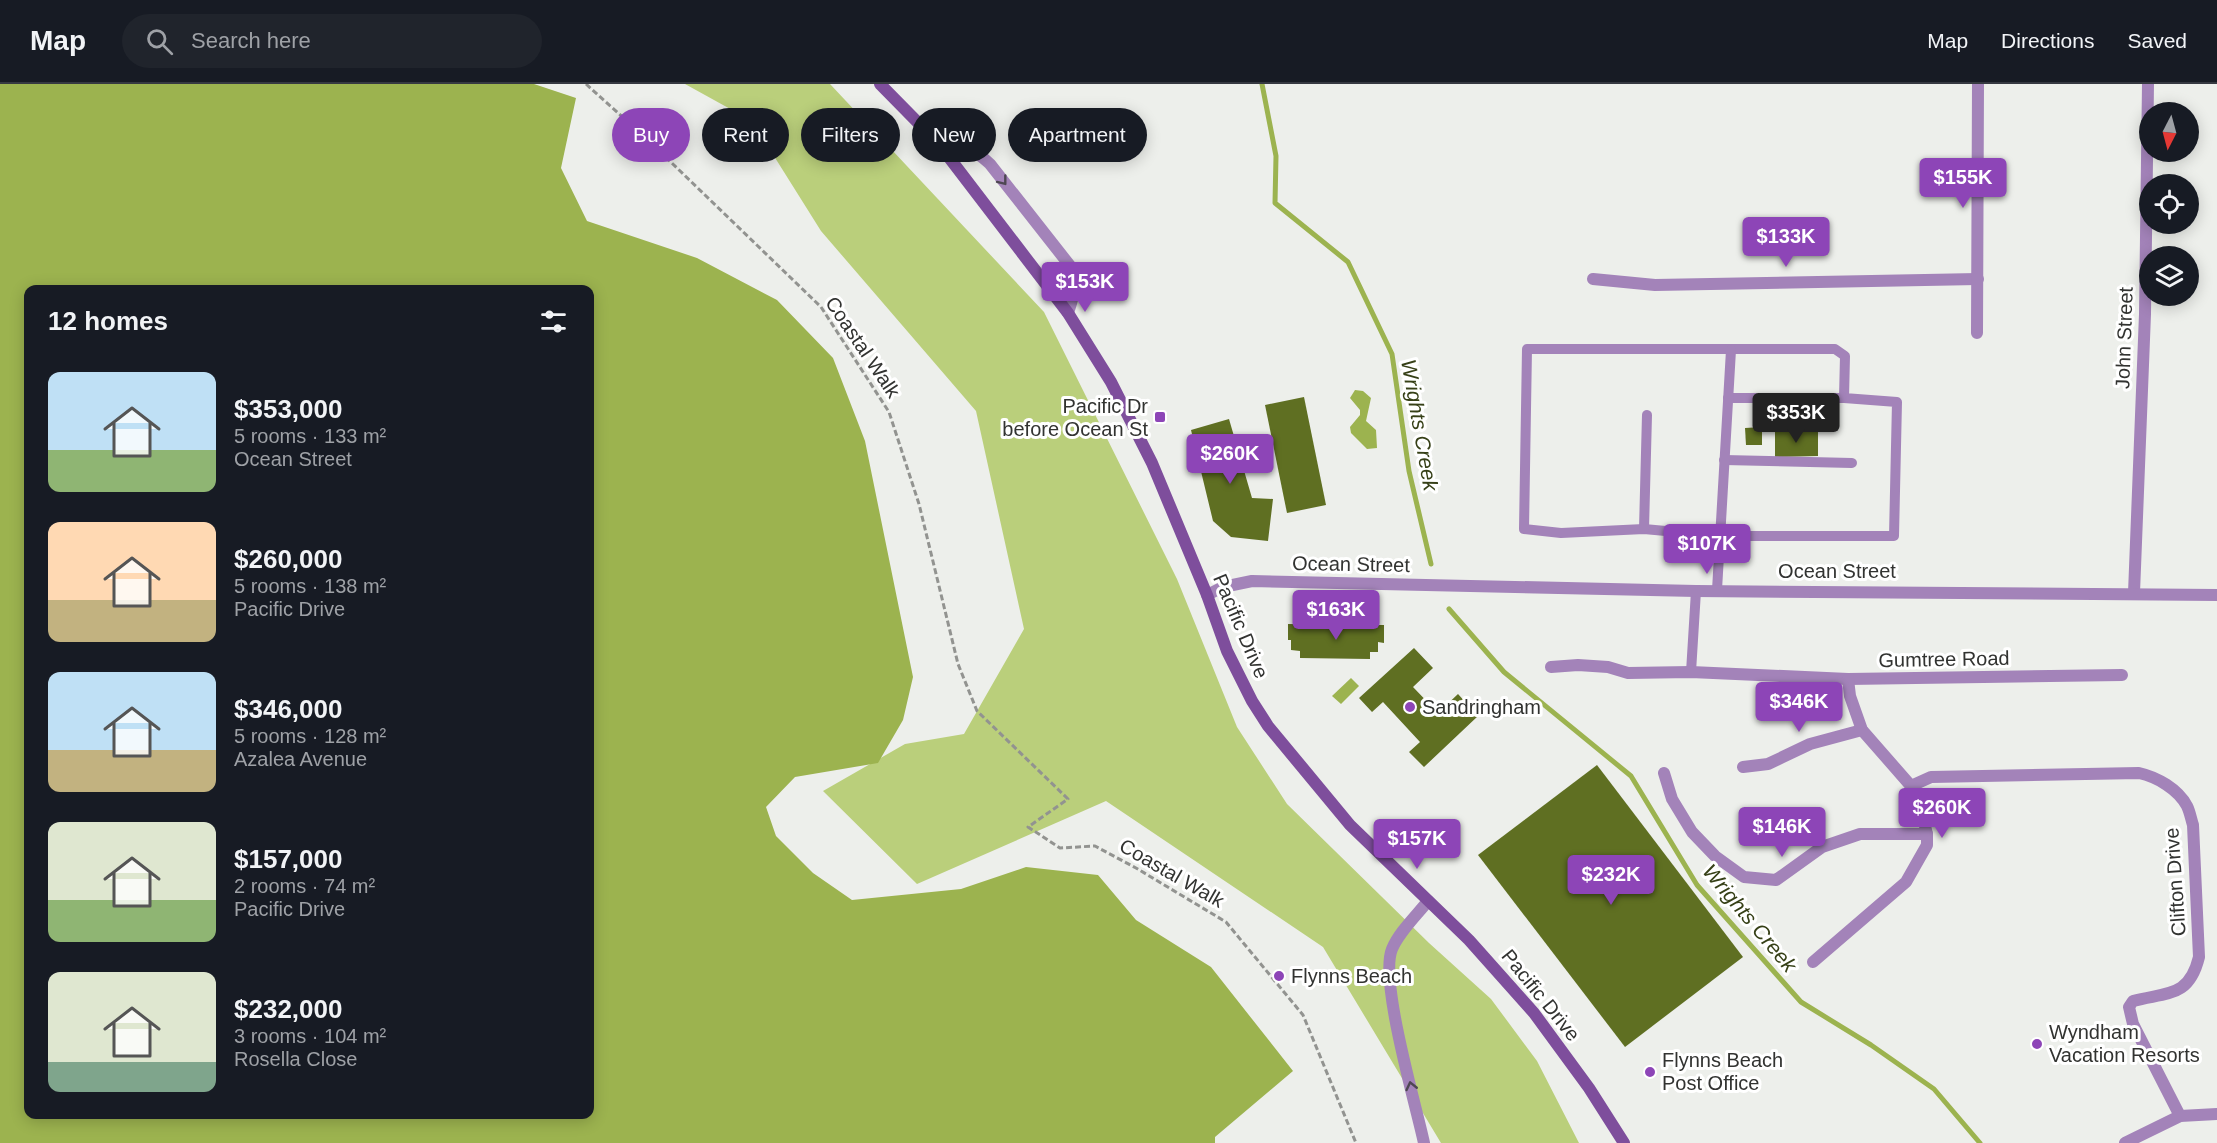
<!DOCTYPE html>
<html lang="en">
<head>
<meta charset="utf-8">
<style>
  body { margin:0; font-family:Arial,sans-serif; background:#20242c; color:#f1f3f6; height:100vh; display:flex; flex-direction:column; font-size:22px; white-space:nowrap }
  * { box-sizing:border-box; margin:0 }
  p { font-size:20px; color:#9ea1a6 }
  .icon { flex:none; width:33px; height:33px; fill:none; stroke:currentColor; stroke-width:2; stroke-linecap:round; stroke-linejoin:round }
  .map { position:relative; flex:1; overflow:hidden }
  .details { position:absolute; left:24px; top:201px; width:570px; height:834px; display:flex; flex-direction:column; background:#171b24; border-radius:12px; box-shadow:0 3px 15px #0003 }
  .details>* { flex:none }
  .top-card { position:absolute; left:612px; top:24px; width:570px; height:54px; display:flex; gap:12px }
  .needle { width:39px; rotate:186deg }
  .fabs { position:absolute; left:2139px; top:18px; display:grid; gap:12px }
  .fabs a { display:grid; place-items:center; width:60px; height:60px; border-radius:50%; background:#171b24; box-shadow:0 3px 15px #0003; font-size:30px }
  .price { position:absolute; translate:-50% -51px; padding:0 14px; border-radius:6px; background:#8d45b7; color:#fff; font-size:20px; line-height:39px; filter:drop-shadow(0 2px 3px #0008) }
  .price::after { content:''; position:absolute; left:50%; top:36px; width:18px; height:14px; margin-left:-9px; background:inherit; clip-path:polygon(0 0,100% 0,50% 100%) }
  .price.active { background:#222; color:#fff }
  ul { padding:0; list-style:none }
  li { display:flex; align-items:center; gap:18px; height:150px; padding:0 24px }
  li span { display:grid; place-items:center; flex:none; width:168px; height:120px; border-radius:12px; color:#555 }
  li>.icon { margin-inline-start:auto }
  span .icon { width:72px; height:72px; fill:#fffc; stroke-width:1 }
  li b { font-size:26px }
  h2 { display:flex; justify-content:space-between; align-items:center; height:72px; padding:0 24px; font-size:26px }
  .pill { padding:0 21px; border-radius:27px; background:#171b24; box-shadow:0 3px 15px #0003; font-size:21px; line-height:54px }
  .pill.active { background:#8d45b7; color:#fff }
  header { display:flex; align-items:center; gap:36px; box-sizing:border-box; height:84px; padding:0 30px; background:#171b24; border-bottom:2px solid #363941 }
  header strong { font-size:28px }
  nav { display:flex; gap:33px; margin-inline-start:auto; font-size:21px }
  .search { width:420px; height:54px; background:#20242c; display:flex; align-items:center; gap:15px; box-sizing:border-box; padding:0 21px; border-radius:33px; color:#9ea1a6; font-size:22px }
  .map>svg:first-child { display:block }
  .green { fill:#bacf7b }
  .water { fill:#9cb34f; fill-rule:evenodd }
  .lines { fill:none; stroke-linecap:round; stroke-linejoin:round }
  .stream { stroke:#9cb34f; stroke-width:5 }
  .building { fill:#5f6f22 }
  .path { stroke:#929390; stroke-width:3; stroke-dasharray:6 3; stroke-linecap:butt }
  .lane { stroke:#a383b9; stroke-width:10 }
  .street { stroke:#a383b9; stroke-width:12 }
  .secondary { stroke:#7e4e9c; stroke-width:12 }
  .oneway { stroke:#4e4753 }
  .poi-dot { fill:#8d45b7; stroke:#fff; stroke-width:2 }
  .labels { text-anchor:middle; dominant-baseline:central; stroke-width:6; stroke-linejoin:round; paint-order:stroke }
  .street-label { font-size:20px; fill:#323331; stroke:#fff }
  .poi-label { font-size:20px; fill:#323331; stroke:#fff; text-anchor:start }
  .water-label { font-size:21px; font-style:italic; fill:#364017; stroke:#fff }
</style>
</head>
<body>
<header>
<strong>Map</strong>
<div class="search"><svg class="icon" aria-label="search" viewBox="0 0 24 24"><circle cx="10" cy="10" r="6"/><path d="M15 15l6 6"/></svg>Search here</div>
<nav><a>Map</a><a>Directions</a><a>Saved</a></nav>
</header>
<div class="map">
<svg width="2217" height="1059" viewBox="0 0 2217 1059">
  <rect width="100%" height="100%" fill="#edefeb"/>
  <path class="green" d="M 685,0 L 830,0 L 1044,228 L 1177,495 L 1237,643 L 1287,720 L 1429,859 L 1491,915 L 1537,977 L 1579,1059 L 1441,1059 L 1323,863 L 1106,717 L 917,800 L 823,707 L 905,660 L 964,650 L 1024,545 L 976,327 L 821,147 L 752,37 Z"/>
  <g class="water">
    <path d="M 0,0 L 534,0 L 576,14 L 561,84 L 587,137 L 697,174 L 777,216 L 833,274 L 865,357 L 913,593 L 903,636 L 878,679 L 795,693 L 766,723 L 776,752 L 813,789 L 852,816 L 961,805 L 1026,783 L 1098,791 L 1136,836 L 1211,883 L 1293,987 L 1215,1053 L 1215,1059 L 0,1059 ZM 28,206 L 590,206 L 590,1030 L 28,1030 Z"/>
    <path d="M 1355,306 L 1363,307 L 1371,314 L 1366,337 L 1376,346 L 1377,364 L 1367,365 L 1351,349 L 1350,343 L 1360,331 L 1360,326 L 1350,314 Z"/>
    <path d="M 1351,594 L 1359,602 L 1341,620 L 1332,612 Z"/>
  </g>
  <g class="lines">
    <g class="stream">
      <path d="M 1262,0 L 1276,72 L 1275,119 L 1348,178 L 1392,270 L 1409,387 L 1431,480"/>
      <path d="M 1449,525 L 1504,588 L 1631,692 L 1697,801 L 1801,918 L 1871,961 L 1934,1005 L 1980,1059"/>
    </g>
  </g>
  <g class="building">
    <path d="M 1304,313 L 1326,421 L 1287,429 L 1265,321 Z"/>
    <path d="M 1229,335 L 1252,414 L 1273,415 L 1268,457 L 1231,453 L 1213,437 L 1191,346 Z"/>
    <path d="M 1762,343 L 1762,361 L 1746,361 L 1745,344 Z"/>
    <path d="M 1818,347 L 1818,372 L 1775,373 L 1775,348 Z"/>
    <path d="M 1288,540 L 1384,541 L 1384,559 L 1378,558 L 1378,568 L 1370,568 L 1370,575 L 1300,574 L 1300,567 L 1291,566 L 1291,556 L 1288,556 Z"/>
    <path d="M 1414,564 L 1433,584 L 1413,603 L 1438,629 L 1458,610 L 1478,632 L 1424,683 L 1409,668 L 1420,658 L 1383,618 L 1372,628 L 1359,614 Z"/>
    <path d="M 1597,681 L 1743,873 L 1625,963 L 1478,771 Z"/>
  </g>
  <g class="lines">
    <path class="path" d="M 586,0 L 649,57 L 821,223 L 889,328 L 919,420 L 958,580 L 977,627 L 1068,715 L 1028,743 L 1060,764 L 1095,762 L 1136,784 L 1226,838 L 1303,931 L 1356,1059"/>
    <g class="lane">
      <path d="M 1728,314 L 1844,314 L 1897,318 L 1894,452 L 1720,452 L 1644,445 L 1561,449 L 1524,445 L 1527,265 L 1835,265 L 1845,272 L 1844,314"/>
      <path d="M 1724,376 L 1852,379"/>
      <path d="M 1644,445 L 1647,331"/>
      <path d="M 1717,506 L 1731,266"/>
      <path d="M 1691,588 L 1696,507"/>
    </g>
    <g class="street">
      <path d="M 938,59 C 963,61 972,63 990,80 L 1071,183 C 1077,203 1074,210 1068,229"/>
      <path d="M 1593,195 L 1655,201 L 1978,195"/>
      <path d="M 1977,249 L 1978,0"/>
      <path d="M 2134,509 L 2145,230 L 2148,0"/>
      <path d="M 1207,511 L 1223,503 L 1252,497 L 1696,507 L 2217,511"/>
      <path d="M 1551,583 L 1578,581 L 1608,583 L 1628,589 L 1691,588 L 1848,595 L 2122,591"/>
      <path d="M 1743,683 L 1768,680 L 1810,660 L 1862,646"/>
      <path d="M 1664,689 L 1672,715 L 1692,748 L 1715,772 L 1744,793 L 1776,796 L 1822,763 L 1860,750 L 1927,750"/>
      <path d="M 1911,702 L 1931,693 L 2139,689 C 2157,693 2178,705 2187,722 C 2190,728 2191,735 2193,741 L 2199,873 C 2189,914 2167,908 2133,917 L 2129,923 L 2133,940 L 2180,1032"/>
      <path d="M 1813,878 L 1906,798 L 1927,761 L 1927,750 L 1919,718 L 1911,702 L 1862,646 L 1850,612 L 1848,595"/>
      <path d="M 1424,1059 C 1416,1021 1379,896 1392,865 C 1399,848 1416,832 1428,817"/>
      <path d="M 2125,1059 L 2180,1032 L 2217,1030"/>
    </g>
    <path class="secondary" d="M 880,0 L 938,59 L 1068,229 L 1111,298 L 1152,379 L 1207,511 L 1227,567 L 1252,617 L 1268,642 L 1350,741 L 1469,856 L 1534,929 L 1589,1004 L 1624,1059"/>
  </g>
  <defs><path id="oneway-chevron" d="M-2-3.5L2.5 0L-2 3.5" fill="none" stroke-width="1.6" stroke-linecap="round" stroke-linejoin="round" transform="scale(1.5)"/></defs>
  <g class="oneway">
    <use href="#oneway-chevron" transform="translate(1003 97) rotate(52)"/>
    <use href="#oneway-chevron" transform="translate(1411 1002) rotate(-103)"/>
  </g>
  <g class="poi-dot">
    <rect x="1154" y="327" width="12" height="12" rx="3"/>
    <circle cx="1410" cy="623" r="6"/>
    <circle cx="1279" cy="892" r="6"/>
    <circle cx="2037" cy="960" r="6"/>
    <circle cx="1650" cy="988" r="6"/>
  </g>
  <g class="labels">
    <g class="street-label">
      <text transform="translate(2124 254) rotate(-88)">John Street</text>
      <text transform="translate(863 263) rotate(56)">Coastal Walk</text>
      <text transform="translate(1351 480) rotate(1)">Ocean Street</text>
      <text x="1837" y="487">Ocean Street</text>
      <text transform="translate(1241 542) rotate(67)">Pacific Drive</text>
      <text transform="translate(1944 575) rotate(-1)">Gumtree Road</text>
      <text transform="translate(1172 789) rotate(30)">Coastal Walk</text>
      <text transform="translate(2175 798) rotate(-94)">Clifton Drive</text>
      <text transform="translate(1541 911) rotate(51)">Pacific Drive</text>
    </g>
    <g class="poi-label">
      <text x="1148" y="322" text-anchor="end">Pacific Dr<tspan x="1148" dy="23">before Ocean St</tspan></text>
      <text x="1422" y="623">Sandringham</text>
      <text x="1291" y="892">Flynns Beach</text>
      <text x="2049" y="948">Wyndham<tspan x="2049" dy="23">Vacation Resorts</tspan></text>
      <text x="1662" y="976">Flynns Beach<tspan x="1662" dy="23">Post Office</tspan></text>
    </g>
    <g class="water-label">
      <text transform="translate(1420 341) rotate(80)">Wrights Creek</text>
      <text transform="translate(1750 834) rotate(50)">Wrights Creek</text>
    </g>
  </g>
</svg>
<div class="fabs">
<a><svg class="needle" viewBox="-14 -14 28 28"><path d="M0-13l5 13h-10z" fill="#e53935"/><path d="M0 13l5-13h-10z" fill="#9ea1a6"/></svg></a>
<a><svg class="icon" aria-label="locate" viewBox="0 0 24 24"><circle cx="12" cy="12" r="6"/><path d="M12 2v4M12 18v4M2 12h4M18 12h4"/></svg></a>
<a><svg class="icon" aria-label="layers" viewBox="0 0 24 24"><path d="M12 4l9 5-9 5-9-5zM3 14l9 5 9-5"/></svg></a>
</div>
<b class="price" style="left:1963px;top:125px">$155K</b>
<b class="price" style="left:1786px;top:184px">$133K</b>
<b class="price" style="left:1085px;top:229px">$153K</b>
<b class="price active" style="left:1796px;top:360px">$353K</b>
<b class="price" style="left:1230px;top:401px">$260K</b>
<b class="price" style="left:1707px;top:491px">$107K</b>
<b class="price" style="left:1336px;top:557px">$163K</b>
<b class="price" style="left:1799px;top:649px">$346K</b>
<b class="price" style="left:1942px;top:755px">$260K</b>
<b class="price" style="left:1782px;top:774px">$146K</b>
<b class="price" style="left:1417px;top:786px">$157K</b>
<b class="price" style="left:1611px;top:822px">$232K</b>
<div class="top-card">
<a class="pill active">Buy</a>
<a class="pill">Rent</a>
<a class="pill">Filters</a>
<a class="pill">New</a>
<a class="pill">Apartment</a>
</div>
<section class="details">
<h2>12 homes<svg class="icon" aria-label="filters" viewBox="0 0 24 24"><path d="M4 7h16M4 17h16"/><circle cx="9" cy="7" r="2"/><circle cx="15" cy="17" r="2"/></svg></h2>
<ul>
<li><span style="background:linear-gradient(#bfe0f5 65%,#8fb573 0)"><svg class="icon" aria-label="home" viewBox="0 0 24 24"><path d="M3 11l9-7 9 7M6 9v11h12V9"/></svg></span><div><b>$353,000</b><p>5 rooms · 133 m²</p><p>Ocean Street</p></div></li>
<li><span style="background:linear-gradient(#ffd9b3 65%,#c2b280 0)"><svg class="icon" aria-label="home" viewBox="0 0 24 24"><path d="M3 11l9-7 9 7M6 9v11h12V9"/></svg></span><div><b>$260,000</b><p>5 rooms · 138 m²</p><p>Pacific Drive</p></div></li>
<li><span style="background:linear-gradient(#bfe0f5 65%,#c2b280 0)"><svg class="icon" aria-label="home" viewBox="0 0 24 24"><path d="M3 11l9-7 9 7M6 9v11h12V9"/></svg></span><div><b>$346,000</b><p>5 rooms · 128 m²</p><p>Azalea Avenue</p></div></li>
<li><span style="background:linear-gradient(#dfe7d0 65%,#8fb573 0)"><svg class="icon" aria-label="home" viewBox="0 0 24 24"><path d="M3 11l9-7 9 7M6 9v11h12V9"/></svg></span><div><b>$157,000</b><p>2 rooms · 74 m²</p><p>Pacific Drive</p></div></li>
<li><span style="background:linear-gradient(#dfe7d0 75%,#7fa58c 0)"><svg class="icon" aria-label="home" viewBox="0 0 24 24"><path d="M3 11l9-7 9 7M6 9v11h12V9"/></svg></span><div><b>$232,000</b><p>3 rooms · 104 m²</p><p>Rosella Close</p></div></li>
</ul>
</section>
</div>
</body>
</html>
